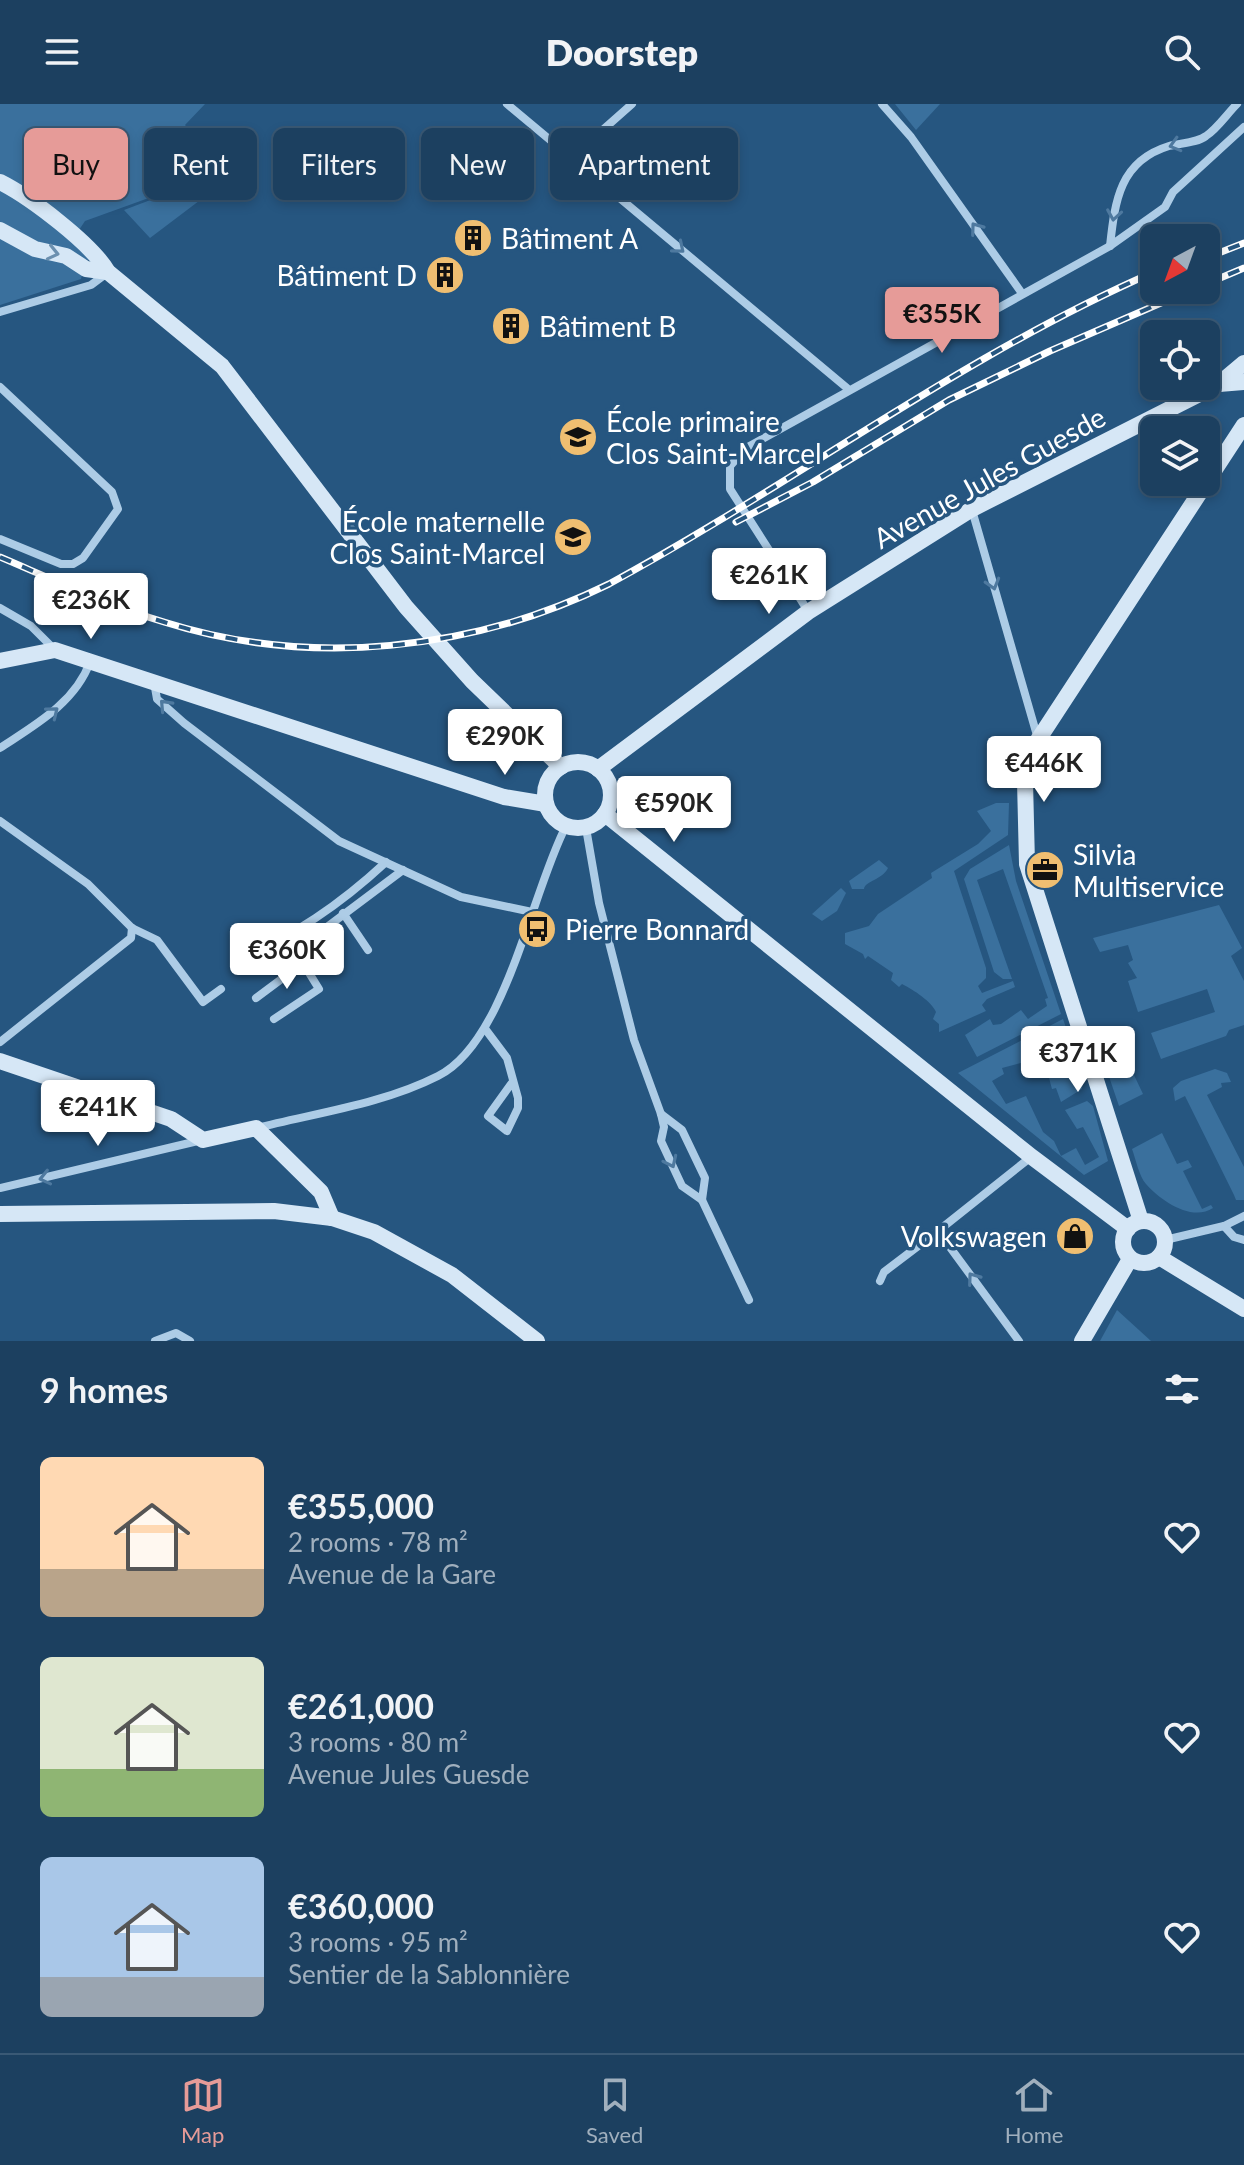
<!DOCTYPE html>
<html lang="en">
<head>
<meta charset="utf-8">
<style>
  body { margin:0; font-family:Lato,sans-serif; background:#254766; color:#f1f3f6; height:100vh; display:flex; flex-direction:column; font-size:30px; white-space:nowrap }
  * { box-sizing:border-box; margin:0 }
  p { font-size:26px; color:#a0afbd }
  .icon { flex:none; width:44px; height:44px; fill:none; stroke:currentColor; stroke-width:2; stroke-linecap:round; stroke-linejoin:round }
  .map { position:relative; height:1237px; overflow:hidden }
  .details { display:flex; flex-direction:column; background:#1c4060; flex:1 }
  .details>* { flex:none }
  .top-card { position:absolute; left:24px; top:24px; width:800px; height:72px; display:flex; gap:16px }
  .needle { width:52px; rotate:221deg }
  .controls { position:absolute; left:1140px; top:120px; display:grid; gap:16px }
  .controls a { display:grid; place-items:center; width:80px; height:80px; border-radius:12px; background:#1c4060; box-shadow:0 4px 12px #0003,0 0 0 2px #3a5975; font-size:40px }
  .price { position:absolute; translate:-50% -68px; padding:0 18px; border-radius:8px; background:#fff; color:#222; font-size:26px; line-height:52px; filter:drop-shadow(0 2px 4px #0008) }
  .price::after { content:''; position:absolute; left:50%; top:48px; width:24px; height:18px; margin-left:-12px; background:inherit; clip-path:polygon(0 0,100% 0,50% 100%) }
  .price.current { background:#e69b98; color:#111 }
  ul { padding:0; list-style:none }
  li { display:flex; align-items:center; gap:24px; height:200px; padding:0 40px }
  li span { display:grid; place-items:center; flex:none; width:224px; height:160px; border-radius:12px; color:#555 }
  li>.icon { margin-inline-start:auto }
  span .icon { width:96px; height:96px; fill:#fffc; stroke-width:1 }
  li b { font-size:34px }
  h2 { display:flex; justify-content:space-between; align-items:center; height:96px; padding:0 40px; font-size:34px }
  .pill { padding:0 28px; border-radius:12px; background:#1c4060; box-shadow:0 4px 12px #0003,0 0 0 2px #3a5975; font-size:28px; line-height:72px }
  .pill.current { background:#e69b98; color:#111 }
  header { display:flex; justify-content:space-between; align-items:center; height:104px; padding:0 40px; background:#1c4060; font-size:36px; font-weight:800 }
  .tabs { display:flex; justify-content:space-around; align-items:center; height:112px; border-top:2px solid #3a5975; background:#1c4060; font-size:22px; color:#a0afbd }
  .tabs a { display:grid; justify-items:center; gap:4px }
  .tabs .current { color:#e69b98 }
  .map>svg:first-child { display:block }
  .green { fill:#3a709d }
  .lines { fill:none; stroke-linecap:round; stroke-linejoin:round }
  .street { stroke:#adcce6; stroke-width:8 }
  .secondary { stroke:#d6e7f6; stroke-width:16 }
  .rail-casing { stroke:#fff; stroke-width:7 }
  .rail { stroke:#265680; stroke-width:4; stroke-dasharray:12; stroke-linecap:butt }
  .oneway { stroke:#4e799f }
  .oneway2 { stroke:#6c90af }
  .labels { text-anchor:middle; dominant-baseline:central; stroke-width:7; stroke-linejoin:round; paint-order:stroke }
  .poi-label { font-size:28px; fill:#fff; stroke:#265680; text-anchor:start }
  .street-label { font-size:28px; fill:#fff; stroke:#265680 }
</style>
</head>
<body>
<header><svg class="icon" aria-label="menu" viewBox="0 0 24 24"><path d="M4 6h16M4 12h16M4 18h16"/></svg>Doorstep<svg class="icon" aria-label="search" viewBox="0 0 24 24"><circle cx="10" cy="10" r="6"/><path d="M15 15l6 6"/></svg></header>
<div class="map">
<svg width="1244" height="1237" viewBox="0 0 1244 1237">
  <rect width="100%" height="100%" fill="#265680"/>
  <g class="green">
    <path d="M 0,0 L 205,0 L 185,21 L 194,31 L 178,64 L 196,37 L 216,58 L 226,56 L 236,69 L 150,134 L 124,106 L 161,92 L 170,78 L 157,91 L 85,117 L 79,126 L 0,74 Z"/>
    <path d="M 895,0 L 940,0 L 916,26 Z"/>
    <path d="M 0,84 L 49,116 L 91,157 L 41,141 L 0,121 Z"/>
    <path d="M 0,132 L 61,155 L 82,171 L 81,175 L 0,201 Z"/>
    <path d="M 996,699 L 1009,699 L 1008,731 L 954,767 L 986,864 L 986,874 L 978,882 L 982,889 L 1013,877 L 1015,883 L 987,895 L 982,901 L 986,907 L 939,928 L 939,920 L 933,915 L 936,908 C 932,898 914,886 902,880 L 899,883 L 891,876 L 893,869 L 868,852 L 865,855 L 863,850 L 845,840 L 845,829 L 869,822 L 878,810 L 932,774 L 931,769 L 978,740 L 991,727 L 977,707 Z"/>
    <path d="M 1009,741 L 1016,777 L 1061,910 L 977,953 L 965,931 L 990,915 L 993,921 L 1001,920 L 1021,906 L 1028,915 L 1047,902 L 1045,895 L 1048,894 L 1003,765 L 977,776 L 1012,875 L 1003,875 L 994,868 L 964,775 L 970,765 Z"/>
    <path d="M 879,756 L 888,764 C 882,776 865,777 864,785 L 852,785 L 849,777 Z"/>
    <path d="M 841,784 L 846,789 L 837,807 L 822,817 L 812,810 Z"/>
    <path d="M 1219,801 L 1242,844 L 1231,852 L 1244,877 L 1244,921 L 1229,926 L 1226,932 L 1161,955 L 1151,929 L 1215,908 L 1207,885 L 1138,908 L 1128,877 L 1137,874 L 1128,859 L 1133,856 L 1128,841 L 1100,848 L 1093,834 Z"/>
    <path d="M 1063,915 L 1083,973 L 1082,985 L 1061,998 L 1056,984 L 1052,985 L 1049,974 L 1077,963 L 1061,941 L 1051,946 L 1048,941 L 1035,948 L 1032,956 L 1002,964 L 1004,970 L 992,977 L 1006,1000 L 1026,992 L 1043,1028 L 1054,1037 L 1061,1052 L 1076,1044 L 1085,1061 L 1099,1053 L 1083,1023 L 1077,1025 L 1065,1006 L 1087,997 L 1093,1002 L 1108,1057 L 1084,1071 L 958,969 Z"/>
    <path d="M 1116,943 L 1126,954 L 1114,963 L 1119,974 L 1133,969 L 1143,990 L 1119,1002 L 1102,952 Z"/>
    <path d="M 1215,965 L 1227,969 L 1231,978 L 1221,979 L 1222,983 L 1207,991 L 1244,1063 L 1244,1096 L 1236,1096 L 1234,1091 L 1185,992 L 1175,997 L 1173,984 L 1181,977 Z"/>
    <path d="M 1162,1029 L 1177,1060 L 1188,1056 L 1192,1063 L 1183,1067 L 1202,1105 L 1211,1101 L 1213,1104 C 1192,1118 1161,1097 1146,1080 C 1139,1072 1136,1056 1132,1045 Z"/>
    <path d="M 1117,1206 L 1151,1237 L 1100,1237 Z"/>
  </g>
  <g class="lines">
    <g class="street">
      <path d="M 507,0 L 847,284"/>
      <path d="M 882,0 L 911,33 L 1021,188"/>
      <path d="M 571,54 L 632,0"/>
      <path d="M 1110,142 C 1115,96 1120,57 1169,42 C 1180,39 1197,39 1206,32 C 1217,25 1227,10 1237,0"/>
      <path d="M 0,208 L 91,181 L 107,169"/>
      <path d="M 0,283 L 112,388 L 118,405 L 83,454 L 73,460 L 61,460 L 0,435"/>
      <path d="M 972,406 L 1038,635"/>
      <path d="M 0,504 L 31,522 L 55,546"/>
      <path d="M 808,507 L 730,385 L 730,362 L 746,344 L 1110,142 L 1165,103 L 1173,88 L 1244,23"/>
      <path d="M 154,578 L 157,595 L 184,619 L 339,737 L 461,793 L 532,808"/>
      <path d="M 0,644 C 35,621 75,599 90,558"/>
      <path d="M 0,717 L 88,780 L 132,824 L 157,836 L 203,898 L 221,885"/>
      <path d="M 586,724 L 599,799 L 634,936 L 661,1010 L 664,1023 L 661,1037 L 682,1082 L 702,1096"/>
      <path d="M 343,809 L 368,846"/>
      <path d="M 235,853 C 289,838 345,796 386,758"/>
      <path d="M 256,894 L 303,859 L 299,844 L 403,766"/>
      <path d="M 274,915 L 319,885 L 303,859"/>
      <path d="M 486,926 L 507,954 L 518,994 L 518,1004 L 507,1027 L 488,1012 L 511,980"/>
      <path d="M 0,938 L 131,834 L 132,824"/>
      <path d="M 661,1010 L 682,1026 L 705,1074 L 702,1096 L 749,1196"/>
      <path d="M 257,1024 C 316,1009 383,1000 438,972 C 506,938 531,789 566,722"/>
      <path d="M 0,1084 L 202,1036"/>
      <path d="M 1224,1122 L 1244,1112"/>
      <path d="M 1165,1136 L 1224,1122 L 1234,1133 L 1244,1136"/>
      <path d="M 880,1177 L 884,1168 L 938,1127"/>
      <path d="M 155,1237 L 176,1229 L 190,1237"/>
      <path d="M 1019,1237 L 938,1127 L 1031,1053"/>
    </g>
    <g class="secondary">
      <path d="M 0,78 C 30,93 92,140 108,168 L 222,262 L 406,503 L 472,577 L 561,663"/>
      <path d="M 0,126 L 35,145 L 66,152 L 86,165 L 108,168"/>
      <path d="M 1219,280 L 1244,278"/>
      <path d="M 0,557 L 55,546 L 504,693 L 546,700"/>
      <circle cx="578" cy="691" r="33"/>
      <path d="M 598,665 L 808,508 L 972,405 L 1219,280 L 1244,259"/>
      <path d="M 605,710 L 1032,1053 L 1128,1125"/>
      <path d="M 0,957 L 171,1015 L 203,1036 L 256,1024 L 321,1088 L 332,1114"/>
      <path d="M 0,1110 L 274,1107 L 332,1114 L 374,1128 L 452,1171 L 537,1237"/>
      <circle cx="1144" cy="1138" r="21"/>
      <path d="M 1141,1117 L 1027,760 L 1025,677 L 1038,636 L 1244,321"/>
      <path d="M 1159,1153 L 1244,1205"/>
      <path d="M 1082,1237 L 1130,1155"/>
    </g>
    <g class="rail-casing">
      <g id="rail">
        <path d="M 1206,154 L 1244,139"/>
        <path d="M 1206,180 L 1244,164"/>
        <path d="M 736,418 L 813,378 L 949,296 L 1050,247 L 1191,186"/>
        <path d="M 0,453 C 54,476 108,501 164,518 C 310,564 473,547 609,480 C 794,380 961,252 1154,168"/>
      </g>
    </g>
    <use href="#rail" class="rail"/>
  </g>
  <defs><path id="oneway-chevron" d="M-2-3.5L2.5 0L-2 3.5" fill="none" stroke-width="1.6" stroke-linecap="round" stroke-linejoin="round" transform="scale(2)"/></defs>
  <g class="oneway">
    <use href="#oneway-chevron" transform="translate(1175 41) rotate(164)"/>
    <use href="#oneway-chevron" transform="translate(1114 111) rotate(99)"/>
    <use href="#oneway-chevron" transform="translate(976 124) rotate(-126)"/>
    <use href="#oneway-chevron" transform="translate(679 144) rotate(40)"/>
    <use href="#oneway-chevron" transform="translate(993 480) rotate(74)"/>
    <use href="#oneway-chevron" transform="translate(165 601) rotate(-133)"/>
    <use href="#oneway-chevron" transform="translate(53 608) rotate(-39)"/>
    <use href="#oneway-chevron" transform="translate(671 1058) rotate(65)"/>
    <use href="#oneway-chevron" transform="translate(45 1074) rotate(167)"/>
    <use href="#oneway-chevron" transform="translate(973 1174) rotate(-126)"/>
  </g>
  <use class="oneway2" href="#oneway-chevron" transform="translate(53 149) rotate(13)"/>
  <defs>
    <g id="building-disc" transform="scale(2)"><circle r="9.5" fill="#efbe71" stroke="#265680"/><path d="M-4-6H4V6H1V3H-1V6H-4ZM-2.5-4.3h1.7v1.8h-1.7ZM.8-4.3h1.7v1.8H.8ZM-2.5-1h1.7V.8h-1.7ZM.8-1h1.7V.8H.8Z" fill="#111"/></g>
    <g id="school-disc" transform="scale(2)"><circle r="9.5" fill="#efbe71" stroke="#265680"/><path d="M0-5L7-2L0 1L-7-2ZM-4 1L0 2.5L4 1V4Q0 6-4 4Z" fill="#111"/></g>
    <g id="office-disc" transform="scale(2)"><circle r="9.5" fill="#efbe71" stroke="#265680"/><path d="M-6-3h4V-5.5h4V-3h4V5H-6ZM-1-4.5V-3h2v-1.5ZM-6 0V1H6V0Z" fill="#111"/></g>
    <g id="bus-disc" transform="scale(2)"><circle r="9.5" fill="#efbe71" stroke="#265680"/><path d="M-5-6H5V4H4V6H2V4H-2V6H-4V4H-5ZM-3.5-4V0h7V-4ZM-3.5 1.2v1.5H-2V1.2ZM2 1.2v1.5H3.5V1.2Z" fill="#111"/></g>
    <g id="shop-disc" transform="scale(2)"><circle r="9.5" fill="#efbe71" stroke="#265680"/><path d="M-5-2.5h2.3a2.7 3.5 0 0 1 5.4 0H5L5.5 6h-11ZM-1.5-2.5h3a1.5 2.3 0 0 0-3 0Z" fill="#111"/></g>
  </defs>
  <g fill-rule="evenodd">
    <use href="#building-disc" x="473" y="134"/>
    <use href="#building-disc" x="445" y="171"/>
    <use href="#building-disc" x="511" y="222"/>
    <use href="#school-disc" x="578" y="333"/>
    <use href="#school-disc" x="573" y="433"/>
    <use href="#office-disc" x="1045" y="766"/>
    <use href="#bus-disc" x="537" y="825"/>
    <use href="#shop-disc" x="1075" y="1132"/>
  </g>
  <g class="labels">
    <g class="poi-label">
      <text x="501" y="134">Bâtiment A</text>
      <text x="417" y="171" text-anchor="end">Bâtiment D</text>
      <text x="539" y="222">Bâtiment B</text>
      <text x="606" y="317">École primaire<tspan x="606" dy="32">Clos Saint-Marcel</tspan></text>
      <text x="545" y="417" text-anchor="end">École maternelle<tspan x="545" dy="32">Clos Saint-Marcel</tspan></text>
      <text x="1073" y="750">Silvia<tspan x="1073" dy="32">Multiservice</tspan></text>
      <text x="565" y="825">Pierre Bonnard</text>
      <text x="1047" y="1132" text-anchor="end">Volkswagen</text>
    </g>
    <g class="street-label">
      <text transform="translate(989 373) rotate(-29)">Avenue Jules Guesde</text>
    </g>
  </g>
</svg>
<div class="controls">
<a><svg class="needle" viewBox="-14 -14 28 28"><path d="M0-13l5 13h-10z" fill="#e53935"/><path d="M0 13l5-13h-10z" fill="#a0afbd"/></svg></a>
<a><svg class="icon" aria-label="locate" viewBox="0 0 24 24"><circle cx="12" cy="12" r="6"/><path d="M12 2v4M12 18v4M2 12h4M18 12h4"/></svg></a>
<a><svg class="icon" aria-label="layers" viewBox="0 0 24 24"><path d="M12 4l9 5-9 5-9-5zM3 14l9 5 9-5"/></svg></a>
</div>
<b class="price current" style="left:942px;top:251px">€355K</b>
<b class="price" style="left:769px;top:512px">€261K</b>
<b class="price" style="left:91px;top:537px">€236K</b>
<b class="price" style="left:505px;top:673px">€290K</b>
<b class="price" style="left:1044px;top:700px">€446K</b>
<b class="price" style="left:674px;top:740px">€590K</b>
<b class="price" style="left:287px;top:887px">€360K</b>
<b class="price" style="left:1078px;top:990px">€371K</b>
<b class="price" style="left:98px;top:1044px">€241K</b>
<div class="top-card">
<a class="pill current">Buy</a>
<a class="pill">Rent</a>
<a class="pill">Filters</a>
<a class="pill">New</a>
<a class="pill">Apartment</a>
</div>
</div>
<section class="details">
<h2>9 homes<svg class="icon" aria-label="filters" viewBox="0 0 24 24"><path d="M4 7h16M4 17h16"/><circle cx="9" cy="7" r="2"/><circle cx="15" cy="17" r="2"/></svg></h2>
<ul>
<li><span style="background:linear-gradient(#ffd9b3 70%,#b9a48a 0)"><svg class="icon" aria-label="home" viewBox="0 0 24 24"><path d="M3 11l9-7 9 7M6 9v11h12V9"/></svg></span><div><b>€355,000</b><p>2 rooms · 78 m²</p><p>Avenue de la Gare</p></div><svg class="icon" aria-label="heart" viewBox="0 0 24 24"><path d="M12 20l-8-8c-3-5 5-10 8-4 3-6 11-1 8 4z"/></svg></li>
<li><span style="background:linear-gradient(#dfe7d0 70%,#8fb573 0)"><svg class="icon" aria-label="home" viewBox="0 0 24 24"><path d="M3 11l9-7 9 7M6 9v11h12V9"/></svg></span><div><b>€261,000</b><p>3 rooms · 80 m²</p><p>Avenue Jules Guesde</p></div><svg class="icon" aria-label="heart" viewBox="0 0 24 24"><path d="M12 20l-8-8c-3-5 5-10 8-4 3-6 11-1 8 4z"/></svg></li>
<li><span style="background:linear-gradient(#a9c7e8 75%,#9aa5b1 0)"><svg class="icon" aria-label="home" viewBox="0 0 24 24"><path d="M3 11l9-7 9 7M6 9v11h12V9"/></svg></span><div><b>€360,000</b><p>3 rooms · 95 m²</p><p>Sentier de la Sablonnière</p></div><svg class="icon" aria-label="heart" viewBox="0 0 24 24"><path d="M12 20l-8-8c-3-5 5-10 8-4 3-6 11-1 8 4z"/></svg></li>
</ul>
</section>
<nav class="tabs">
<a class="current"><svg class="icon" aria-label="map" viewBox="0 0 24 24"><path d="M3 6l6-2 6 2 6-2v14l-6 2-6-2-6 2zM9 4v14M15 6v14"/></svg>Map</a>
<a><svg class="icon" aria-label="saved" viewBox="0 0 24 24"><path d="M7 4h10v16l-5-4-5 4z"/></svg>Saved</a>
<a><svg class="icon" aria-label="home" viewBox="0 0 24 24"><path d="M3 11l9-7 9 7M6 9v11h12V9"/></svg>Home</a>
</nav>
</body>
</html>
